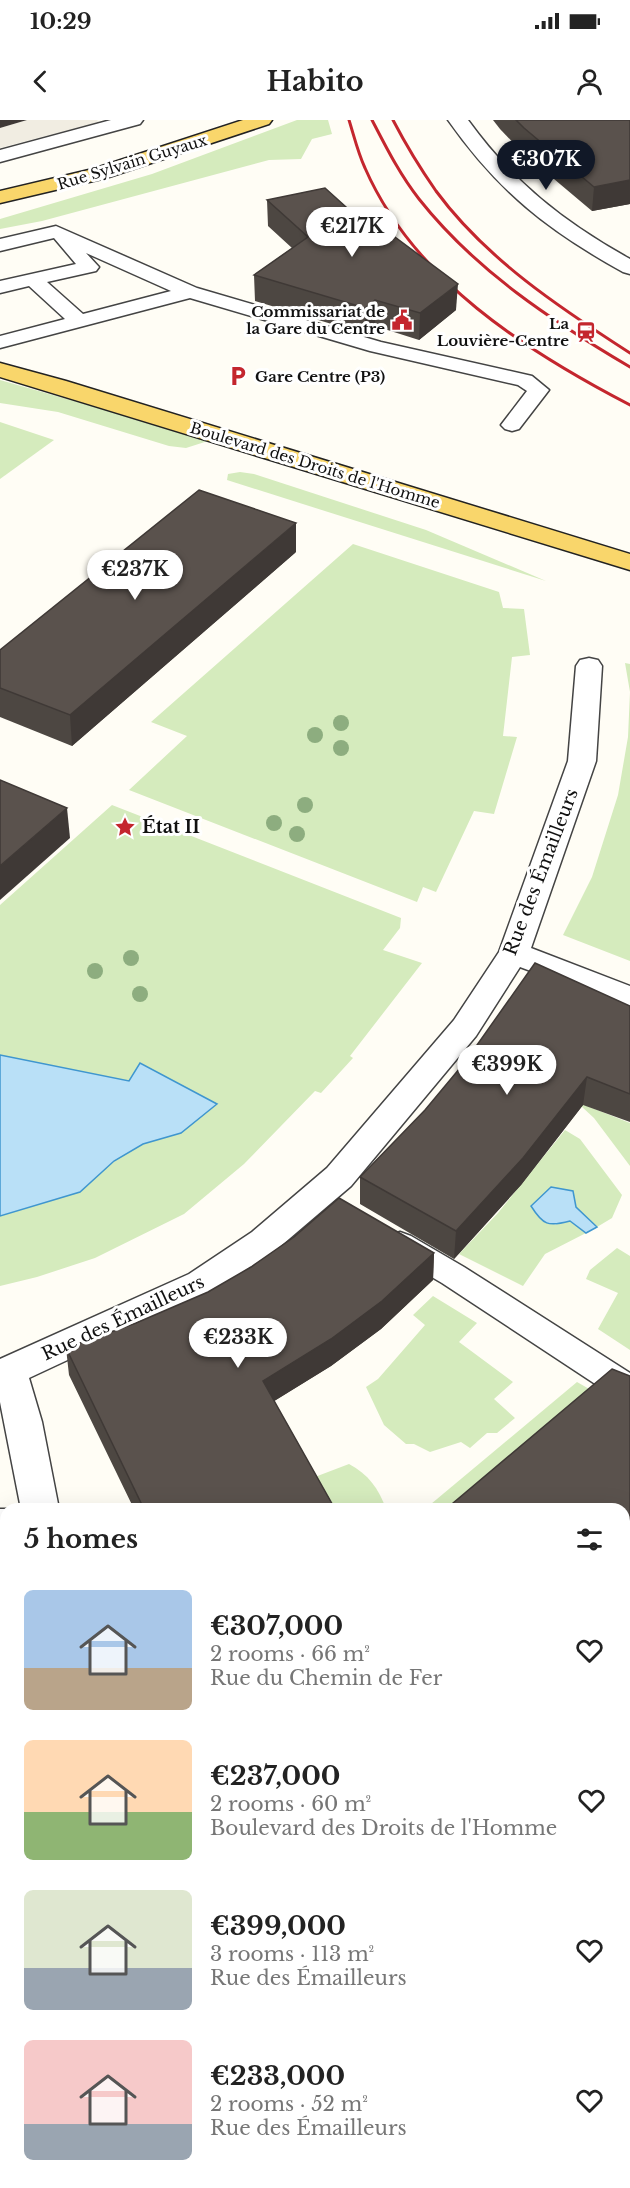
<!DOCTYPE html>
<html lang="en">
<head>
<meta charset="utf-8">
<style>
  body { margin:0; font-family:"Libre Baskerville",serif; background:#f6f6f6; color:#222; height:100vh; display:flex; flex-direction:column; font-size:22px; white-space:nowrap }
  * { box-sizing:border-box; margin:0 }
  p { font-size:20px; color:#767676 }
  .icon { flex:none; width:33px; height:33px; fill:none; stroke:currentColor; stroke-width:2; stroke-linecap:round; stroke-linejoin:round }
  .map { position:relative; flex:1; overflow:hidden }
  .sheet { position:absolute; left:0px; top:1383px; width:630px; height:686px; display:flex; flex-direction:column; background:#fff; border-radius:18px 18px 0 0; box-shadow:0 6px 24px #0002 }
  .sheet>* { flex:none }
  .price { position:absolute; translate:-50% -51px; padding:0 14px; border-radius:21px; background:#fff; color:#222; font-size:20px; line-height:39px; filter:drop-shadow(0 2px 3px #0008) }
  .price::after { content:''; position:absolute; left:50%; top:36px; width:18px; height:14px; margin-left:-9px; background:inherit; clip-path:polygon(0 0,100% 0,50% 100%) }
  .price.current { background:#111827; color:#fff }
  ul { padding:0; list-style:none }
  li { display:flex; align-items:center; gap:18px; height:150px; padding:0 24px }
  li span { display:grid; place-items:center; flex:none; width:168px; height:120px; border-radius:9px; color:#555 }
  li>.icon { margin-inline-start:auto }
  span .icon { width:72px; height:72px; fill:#fffc; stroke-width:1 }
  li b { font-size:26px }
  h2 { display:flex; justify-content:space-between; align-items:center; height:72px; padding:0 24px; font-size:26px }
  .status { display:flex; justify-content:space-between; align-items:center; height:42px; padding:0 30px; background:#fff; direction:ltr }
  .status svg { height:16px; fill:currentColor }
  header { display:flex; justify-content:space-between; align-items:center; height:78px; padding:0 24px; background:#fff; font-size:27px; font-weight:800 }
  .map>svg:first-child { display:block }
  .green { fill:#d5ebbd }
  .plaza { fill:#f1ede2 }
  .water { fill:#b9e0f7; stroke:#3f96cf; stroke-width:1.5 }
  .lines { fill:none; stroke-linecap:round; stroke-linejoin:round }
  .lane-casing { stroke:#444; stroke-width:3 }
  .street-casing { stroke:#444; stroke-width:3 }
  .primary-casing { stroke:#222; stroke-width:3 }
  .lane { fill:#fff; fill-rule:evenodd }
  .street { fill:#fff; fill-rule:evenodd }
  .primary { fill:#f9d66b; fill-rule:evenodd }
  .rail { stroke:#c4262e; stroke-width:3 }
  .tree { fill:#8dad7f }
  .wall { fill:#4d4742 }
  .shaded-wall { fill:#3f3936 }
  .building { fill:#5a524d; stroke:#3f3936; stroke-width:1.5 }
  .labels { text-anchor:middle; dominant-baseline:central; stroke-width:6; stroke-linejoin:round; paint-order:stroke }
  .far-street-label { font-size:15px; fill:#111; stroke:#fff }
  .far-poi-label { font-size:15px; font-weight:bold; fill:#111; stroke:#fff; text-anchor:end }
  .poi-label { font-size:18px; font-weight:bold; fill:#111; stroke:#fff; text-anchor:start }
  .street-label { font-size:18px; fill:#111; stroke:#fff }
</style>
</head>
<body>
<div class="status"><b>10:29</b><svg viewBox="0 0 49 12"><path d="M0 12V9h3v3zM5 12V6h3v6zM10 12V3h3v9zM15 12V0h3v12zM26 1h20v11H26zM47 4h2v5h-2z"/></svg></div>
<header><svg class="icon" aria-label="back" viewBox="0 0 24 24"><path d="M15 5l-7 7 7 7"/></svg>Habito<svg class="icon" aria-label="person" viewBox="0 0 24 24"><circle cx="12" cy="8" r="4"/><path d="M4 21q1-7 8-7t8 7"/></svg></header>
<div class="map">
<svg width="630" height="2068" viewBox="0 0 630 2068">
  <rect width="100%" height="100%" fill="#fffdf5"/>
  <g class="green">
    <path d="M 297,0 L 328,0 L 332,14 L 312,19 L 301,39 L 269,40 L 42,101 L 0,109 L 0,99 L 152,54 Z"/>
    <path d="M 0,260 L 211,320 L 186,328 L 169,326 L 58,292 L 0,283 Z"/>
    <path d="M 0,302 L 54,320 L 0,359 Z"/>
    <path d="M 240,352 L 254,354 L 426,410 L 546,461 L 227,360 L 228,354 Z"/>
    <path d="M 353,424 L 499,472 L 503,488 L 524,489 L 530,535 L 512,537 L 503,616 L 517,617 L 494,694 L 474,691 L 436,772 L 423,767 L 417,782 L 129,670 L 187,616 L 151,602 Z"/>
    <path d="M 625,543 L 630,544 L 630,841 L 563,815 L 592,757 L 618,675 L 628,617 L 630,572 Z"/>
    <path d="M 112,685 L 401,798 L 400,808 L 383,830 L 422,843 L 350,936 L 353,938 L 321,973 L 315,971 L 244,1044 L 184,1094 L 95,1138 L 37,1157 L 0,1166 L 0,785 Z"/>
    <path d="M 582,984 L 630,1003 L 630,1046 L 594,998 L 581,986 Z"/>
    <path d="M 565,1010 L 580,1019 L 622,1075 L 612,1098 L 597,1107 L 576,1087 L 554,1105 L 570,1101 L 586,1113 L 545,1134 L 523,1166 L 459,1134 L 498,1093 Z"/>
    <path d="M 617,1128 L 630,1136 L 630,1230 L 598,1209 L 618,1173 L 586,1159 L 590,1150 Z"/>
    <path d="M 433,1176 L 477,1203 L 459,1222 L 513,1262 L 494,1279 L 515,1298 L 497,1313 L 487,1313 L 470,1328 L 461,1322 L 430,1332 L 414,1324 L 406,1324 L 384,1305 L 366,1267 L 378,1259 L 425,1205 L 413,1195 Z"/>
    <path d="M 577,1262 L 605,1278 L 474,1389 L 425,1389 Z"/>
    <path d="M 349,1344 C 368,1354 379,1369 386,1389 L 324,1389 L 307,1360 Z"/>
  </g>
  <g class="plaza">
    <path d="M 27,0 L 97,0 L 99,2 L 0,28 L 0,8 Z"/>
    <path d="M 6,1909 L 6,2062 L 226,2062 L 228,2068 L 0,2068 L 0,1911 Z"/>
    <path d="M 500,2063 L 503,2068 L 321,2068 L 318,2063 Z"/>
  </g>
  <g class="water">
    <path d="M 0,935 L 129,961 L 140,943 L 217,984 L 181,1013 L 143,1024 L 114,1041 L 80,1072 L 0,1096 Z"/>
    <path d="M 551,1067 L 573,1071 L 576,1087 L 597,1107 L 586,1113 L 570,1101 C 548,1107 543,1105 531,1086 Z"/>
  </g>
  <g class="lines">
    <g class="lane-casing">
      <g id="lane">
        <path d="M 56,106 L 197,168 L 381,222 L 532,256 L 549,270 L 519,309 L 512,311 L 505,309 L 501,305 L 527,271 L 518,265 L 370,231 L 190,178 L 0,228 L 0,216 L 65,199 L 29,166 L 0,173 L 0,161 L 76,144 L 54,118 L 0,131 L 0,119 ZM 86,133 L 171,171 L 83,194 L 47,162 L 96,151 L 99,147 Z"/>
        <path d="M 400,1112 L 411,1116 L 464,1147 L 630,1253 L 630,1283 L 618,1279 L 442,1163 L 389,1132 L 384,1124 L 389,1116 Z"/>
        <path d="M 0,1389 L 7,1389 L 6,1417 L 0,1417 Z"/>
      </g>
    </g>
    <g class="street-casing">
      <g id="street">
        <path d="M 111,0 L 143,0 L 140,4 L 0,42 L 0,30 Z"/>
        <path d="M 448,0 L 468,0 C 513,62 563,102 630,139 L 630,154 L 623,152 C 547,110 498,71 448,0 Z"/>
        <path d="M 589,538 L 598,540 L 602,546 L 596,641 L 531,828 L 630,866 L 630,888 L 520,847 L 476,916 L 351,1066 L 276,1130 L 213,1172 L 29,1258 L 42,1302 L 59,1389 L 21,1389 L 0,1282 L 0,1239 L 189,1154 L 252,1112 L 327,1048 L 454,900 L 499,832 L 568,641 L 576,546 L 580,540 Z"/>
        <path d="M 630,1482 L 630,1520 L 624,1522 L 624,1484 Z"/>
        <path d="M 6,1970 L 6,2016 L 0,2019 L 0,1973 Z"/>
        <path d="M 257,2062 L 304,2062 L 305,2068 L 259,2068 Z"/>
      </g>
    </g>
    <g class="primary-casing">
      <g id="primary">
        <path d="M 243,0 L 272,0 L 269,4 L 106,58 L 0,83 L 0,71 L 93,49 Z"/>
        <path d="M 0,243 L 66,261 L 630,434 L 630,450 L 0,257 Z"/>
      </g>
    </g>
    <use href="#lane" class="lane"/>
    <use href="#street" class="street"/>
    <use href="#primary" class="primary"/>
    <g class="rail">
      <path d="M 349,0 C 354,16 358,33 365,48 C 414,160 526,231 630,285"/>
      <path d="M 372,0 C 386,27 400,55 419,79 C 476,151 552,201 630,247"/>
      <path d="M 393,0 C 406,25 420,48 436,71 C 486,139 560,188 630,233"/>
    </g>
  </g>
  <g class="tree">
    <circle cx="341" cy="603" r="8"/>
    <circle cx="315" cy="615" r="8"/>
    <circle cx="341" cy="628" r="8"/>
    <circle cx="305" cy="685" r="8"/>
    <circle cx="274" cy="703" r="8"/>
    <circle cx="297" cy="714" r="8"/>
    <circle cx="131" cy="838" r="8"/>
    <circle cx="95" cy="851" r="8"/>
    <circle cx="140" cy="874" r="8"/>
  </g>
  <g class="wall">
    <path d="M 493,0 L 630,0 L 630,84 L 592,91 L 522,32 L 500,9 Z"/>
    <path d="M 267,80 L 456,190 L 419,220 L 375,206 L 365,214 L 255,181 L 254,155 L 292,128 L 268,106 Z"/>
    <path d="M 296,432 L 72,626 L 0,597 L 0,530 Z"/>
    <path d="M 630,886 L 630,1002 L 583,985 L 521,1065 L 454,1139 L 360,1084 L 360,1057 Z"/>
    <path d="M 434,1133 L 433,1160 L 381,1209 L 331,1246 L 274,1281 L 335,1389 L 134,1389 L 69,1255 L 66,1228 Z"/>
    <path d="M 503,2062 L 624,2062 L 630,2068 L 506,2068 Z"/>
  </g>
  <g class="shaded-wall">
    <path d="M 0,0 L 27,0 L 0,8 Z"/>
    <path d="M 630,60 L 630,84 L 592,91 L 594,67 Z"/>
    <path d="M 458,164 L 456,190 L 419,220 L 420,193 Z"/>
    <path d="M 375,180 L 375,206 L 365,214 L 365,188 Z"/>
    <path d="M 296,403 L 296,432 L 72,626 L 70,595 Z"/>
    <path d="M 67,688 L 70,718 L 0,780 L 0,746 Z"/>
    <path d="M 587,957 L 583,985 L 521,1065 L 454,1139 L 456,1111 Z"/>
    <path d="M 434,1133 L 433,1160 L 381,1209 L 331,1246 L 263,1288 L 263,1261 Z"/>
    <path d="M 630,1395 L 630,1417 L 624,1423 L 624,1400 Z"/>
    <path d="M 630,1843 L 630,1869 L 624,1872 L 624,1845 Z"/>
    <path d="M 6,1868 L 6,1901 L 0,1904 L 0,1871 Z"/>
  </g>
  <g class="building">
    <path d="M 516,0 L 630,0 L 630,60 L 594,67 L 524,8 Z"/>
    <path d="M 325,68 L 356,96 L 364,94 L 458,164 L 420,193 L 375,180 L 365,188 L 254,155 L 308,117 L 267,80 Z"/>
    <path d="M 199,370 L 296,403 L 70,595 L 0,568 L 0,530 Z"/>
    <path d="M 0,660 L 67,688 L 0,746 Z"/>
    <path d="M 535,843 L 630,886 L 630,974 L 587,957 L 523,1038 L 456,1111 L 360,1057 L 425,990 L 465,942 Z"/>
    <path d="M 339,1078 L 434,1133 L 382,1181 L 331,1219 L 263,1261 L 335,1389 L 144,1389 L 66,1228 L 136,1203 L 208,1172 L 251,1147 L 294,1117 Z"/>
    <path d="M 612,1249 L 630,1256 L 630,1395 L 624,1400 L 624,1389 L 446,1389 Z"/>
    <path d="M 625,1578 L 630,1582 L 630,1843 L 624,1845 L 624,1580 Z"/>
    <path d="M 0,1827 L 6,1844 L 6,1868 L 0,1871 Z"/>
    <path d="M 624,1943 L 626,1947 L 630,1946 L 630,2068 L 524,2068 L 521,2062 L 624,2062 Z"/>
  </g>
  <defs>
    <g id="civic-bare" transform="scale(1.62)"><path d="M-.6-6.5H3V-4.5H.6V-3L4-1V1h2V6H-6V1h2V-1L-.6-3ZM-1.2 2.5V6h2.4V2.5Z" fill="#c4262e" stroke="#fff" stroke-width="2.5" paint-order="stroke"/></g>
    <g id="station-bare" transform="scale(1.62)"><path d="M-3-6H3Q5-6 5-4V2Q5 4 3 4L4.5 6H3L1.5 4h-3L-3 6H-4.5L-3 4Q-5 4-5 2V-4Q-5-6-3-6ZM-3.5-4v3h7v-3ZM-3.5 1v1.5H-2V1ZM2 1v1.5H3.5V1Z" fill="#c4262e" stroke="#fff" stroke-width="2.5" paint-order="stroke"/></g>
    <g id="parking-bare" transform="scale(1.62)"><path d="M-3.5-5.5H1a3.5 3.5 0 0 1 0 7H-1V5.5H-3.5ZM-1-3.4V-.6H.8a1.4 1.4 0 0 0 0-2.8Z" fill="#c4262e" stroke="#fff" stroke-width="2.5" paint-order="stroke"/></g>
    <g id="sight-bare" transform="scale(1.62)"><path d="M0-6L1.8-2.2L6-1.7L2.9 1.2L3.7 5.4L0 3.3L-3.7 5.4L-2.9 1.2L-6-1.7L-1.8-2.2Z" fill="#c4262e" stroke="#fff" stroke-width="2.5" paint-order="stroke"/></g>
  </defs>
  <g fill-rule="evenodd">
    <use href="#civic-bare" x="402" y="200"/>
    <use href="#station-bare" x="586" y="212"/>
    <use href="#parking-bare" x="238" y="256"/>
    <use href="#sight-bare" x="125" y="707"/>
  </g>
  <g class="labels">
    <g class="far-street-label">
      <text transform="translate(132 42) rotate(-17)">Rue Sylvain Guyaux</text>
      <text transform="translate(315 345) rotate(17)">Boulevard des Droits de l'Homme</text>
    </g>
    <g class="far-poi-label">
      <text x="385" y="191">Commissariat de<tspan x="385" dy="17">la Gare du Centre</tspan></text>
      <text x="569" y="203">La<tspan x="569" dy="17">Louvière-Centre</tspan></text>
      <text x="255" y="256" text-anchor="start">Gare Centre (P3)</text>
    </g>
    <g class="poi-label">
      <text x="142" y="707">État II</text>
    </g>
    <g class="street-label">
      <text transform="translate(541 752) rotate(-69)">Rue des Émailleurs</text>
      <text transform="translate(123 1198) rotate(-25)">Rue des Émailleurs</text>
    </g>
  </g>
</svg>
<b class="price current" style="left:546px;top:71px">€307K</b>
<b class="price" style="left:352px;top:138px">€217K</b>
<b class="price" style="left:135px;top:481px">€237K</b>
<b class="price" style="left:507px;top:976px">€399K</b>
<b class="price" style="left:238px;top:1249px">€233K</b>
<section class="sheet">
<h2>5 homes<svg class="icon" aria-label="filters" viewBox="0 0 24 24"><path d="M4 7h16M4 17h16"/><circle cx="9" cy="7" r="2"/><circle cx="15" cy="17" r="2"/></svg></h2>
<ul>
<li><span style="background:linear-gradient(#a9c7e8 65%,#b9a48a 0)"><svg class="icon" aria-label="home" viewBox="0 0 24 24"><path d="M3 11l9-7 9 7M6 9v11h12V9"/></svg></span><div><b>€307,000</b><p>2 rooms · 66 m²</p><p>Rue du Chemin de Fer</p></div><svg class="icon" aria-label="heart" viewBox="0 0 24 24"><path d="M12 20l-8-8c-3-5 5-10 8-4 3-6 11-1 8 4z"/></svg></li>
<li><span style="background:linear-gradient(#ffd9b3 60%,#8fb573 0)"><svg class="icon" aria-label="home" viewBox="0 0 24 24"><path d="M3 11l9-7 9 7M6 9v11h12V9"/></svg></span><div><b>€237,000</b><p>2 rooms · 60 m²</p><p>Boulevard des Droits de l'Homme</p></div><svg class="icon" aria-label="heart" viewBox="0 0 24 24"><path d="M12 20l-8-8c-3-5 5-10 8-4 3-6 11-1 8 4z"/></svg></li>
<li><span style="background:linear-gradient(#dfe7d0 65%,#9aa5b1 0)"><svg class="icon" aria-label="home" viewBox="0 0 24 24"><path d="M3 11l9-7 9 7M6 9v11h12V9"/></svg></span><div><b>€399,000</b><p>3 rooms · 113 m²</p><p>Rue des Émailleurs</p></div><svg class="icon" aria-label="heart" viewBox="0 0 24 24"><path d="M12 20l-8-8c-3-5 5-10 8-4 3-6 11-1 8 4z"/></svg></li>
<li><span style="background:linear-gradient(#f6c9c9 70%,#9aa5b1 0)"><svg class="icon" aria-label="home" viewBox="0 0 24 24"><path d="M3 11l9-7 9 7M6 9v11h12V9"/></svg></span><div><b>€233,000</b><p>2 rooms · 52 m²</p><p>Rue des Émailleurs</p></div><svg class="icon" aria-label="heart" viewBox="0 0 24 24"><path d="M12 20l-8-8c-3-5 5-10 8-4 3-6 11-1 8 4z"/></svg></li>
</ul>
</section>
</div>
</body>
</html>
